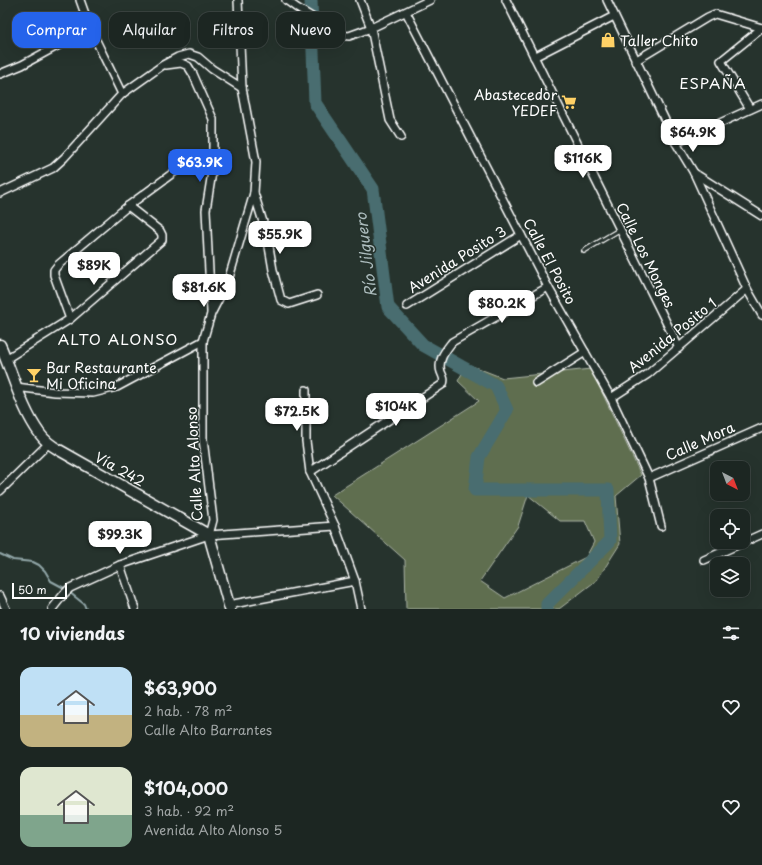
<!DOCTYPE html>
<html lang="es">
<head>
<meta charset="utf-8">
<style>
  body { margin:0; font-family:"Playpen Sans",sans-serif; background:#252e2a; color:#f1f3f6; height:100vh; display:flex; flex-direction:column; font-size:15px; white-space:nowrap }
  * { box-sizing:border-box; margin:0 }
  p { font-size:13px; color:#a0a5a5 }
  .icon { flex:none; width:22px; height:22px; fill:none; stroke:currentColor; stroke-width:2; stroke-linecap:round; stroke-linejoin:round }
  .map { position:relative; height:609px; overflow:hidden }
  .details { display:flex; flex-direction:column; background:#1c2622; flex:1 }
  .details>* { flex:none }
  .banner { position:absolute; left:12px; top:12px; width:400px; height:36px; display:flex; gap:8px }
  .needle { width:26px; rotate:138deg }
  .controls { position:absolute; left:710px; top:461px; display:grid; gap:8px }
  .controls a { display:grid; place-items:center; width:40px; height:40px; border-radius:8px; background:#1c2622; box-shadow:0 4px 16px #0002,0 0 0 1px #3a4340; font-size:20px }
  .scale { position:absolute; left:12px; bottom:10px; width:55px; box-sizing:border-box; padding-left:4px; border:2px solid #fff; border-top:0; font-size:11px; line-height:14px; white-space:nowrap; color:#fff; -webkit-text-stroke:3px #26332d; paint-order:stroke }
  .price { position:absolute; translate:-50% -34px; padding:0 9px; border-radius:8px; background:#fff; color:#222; font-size:13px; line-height:26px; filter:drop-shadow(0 1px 2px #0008) }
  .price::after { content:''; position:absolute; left:50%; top:24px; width:12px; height:9px; margin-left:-6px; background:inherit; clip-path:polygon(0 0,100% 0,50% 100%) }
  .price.on { background:#2563eb; color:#fff }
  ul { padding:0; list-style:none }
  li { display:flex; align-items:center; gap:12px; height:100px; padding:0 20px }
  li span { display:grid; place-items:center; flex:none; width:112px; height:80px; border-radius:12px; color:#555 }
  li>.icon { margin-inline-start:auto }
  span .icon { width:48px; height:48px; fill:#fffc; stroke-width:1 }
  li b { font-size:17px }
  h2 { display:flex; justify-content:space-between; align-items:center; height:48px; padding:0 20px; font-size:17px }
  .chip { padding:0 14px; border-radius:12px; background:#1c2622; box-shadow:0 4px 16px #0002,0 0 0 1px #3a4340; font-size:14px; line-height:36px }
  .chip.on { background:#2563eb; color:#fff }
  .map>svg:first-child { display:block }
  .green { fill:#5e6e50; stroke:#aeb6a8; fill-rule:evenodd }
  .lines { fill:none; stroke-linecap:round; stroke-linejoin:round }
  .stream { stroke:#92a7a9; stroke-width:2 }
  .river { stroke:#496d6f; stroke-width:13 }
  .lane-casing { stroke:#fff; stroke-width:6 }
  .street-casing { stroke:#fff; stroke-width:10 }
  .secondary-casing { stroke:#fff; stroke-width:13 }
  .lane { stroke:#26332d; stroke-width:3.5 }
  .street { stroke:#26332d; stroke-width:7 }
  .secondary { stroke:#26332d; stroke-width:10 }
  .labels { text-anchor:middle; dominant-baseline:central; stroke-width:3; stroke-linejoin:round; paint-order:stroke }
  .poi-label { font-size:14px; fill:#fff; stroke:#26332d; text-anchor:start }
  .street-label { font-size:14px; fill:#fff; stroke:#26332d }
  .neighbourhood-label { font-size:15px; letter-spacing:1px; fill:#fff; stroke:#26332d }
  .water-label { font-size:15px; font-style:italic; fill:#adbdbe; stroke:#26332d }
</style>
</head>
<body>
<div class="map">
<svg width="762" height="609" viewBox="0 0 762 609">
  <rect width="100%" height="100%" fill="#26332d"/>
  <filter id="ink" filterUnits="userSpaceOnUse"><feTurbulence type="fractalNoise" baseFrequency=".025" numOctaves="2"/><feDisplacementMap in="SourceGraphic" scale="8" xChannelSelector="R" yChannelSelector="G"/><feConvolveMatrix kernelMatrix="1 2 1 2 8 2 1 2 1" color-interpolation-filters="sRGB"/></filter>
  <g filter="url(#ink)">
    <path class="green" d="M 467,364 L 503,378 L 591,369 L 641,475 L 616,496 L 620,544 L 597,580 L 559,609 L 406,609 L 405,560 L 332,495 L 479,401 L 458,381 ZM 528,495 L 560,521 L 585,521 L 594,542 L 586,557 L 505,598 L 480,581 L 518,526 Z"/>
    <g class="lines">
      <g class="stream">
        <path d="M 0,554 L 13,560 L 33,562 L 39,565 L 45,571 L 51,581 L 66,589"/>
        <path d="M 69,592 L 84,604 L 86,609"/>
      </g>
      <path class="river" d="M 311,0 L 315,103 L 373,189 L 388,307 L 423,345 L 496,386 L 507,410 L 479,457 L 475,490 L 608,490 L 610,541 L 547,604 L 547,609"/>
      <g class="lane-casing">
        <path id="lane" d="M 584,251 L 619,230"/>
      </g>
      <g class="street-casing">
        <g id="street">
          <path d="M 80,0 L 90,28 L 122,94"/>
          <path d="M 286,0 L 297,8 L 325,25 L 339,35 L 349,36 L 371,28 L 430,0"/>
          <path d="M 360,0 L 371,28 L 390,120 L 401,137"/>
          <path d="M 506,0 L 679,348"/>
          <path d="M 607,0 L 676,143 L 694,173 L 747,289 L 762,315"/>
          <path d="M 406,12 L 548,287 L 611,398 L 649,478 L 661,526"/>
          <path d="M 534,57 L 614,16"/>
          <path d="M 635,61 L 708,17 L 715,14 L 762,28"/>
          <path d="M 166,65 L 181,63 L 188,66 L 193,74 L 213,119 L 213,166 L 206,210 L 211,312"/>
          <path d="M 0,74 L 22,65 L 90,28"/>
          <path d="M 750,109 L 721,61 L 762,28"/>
          <path d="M 676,143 L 762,104"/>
          <path d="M 694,173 L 762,216"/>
          <path d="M 0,193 L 53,168 L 64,158 L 122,94 L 163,65 L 178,57 L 189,54 L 198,57 L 212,69 L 242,88"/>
          <path d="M 254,193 L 267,235 L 273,270 L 281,300 L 289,304 L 317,295"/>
          <path d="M 407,306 L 521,235"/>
          <path d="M 70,319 L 54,275 L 54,270 L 58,265 L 128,206 L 177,170 L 213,166"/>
          <path d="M 6,359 L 70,319 L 162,240 L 162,235 L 160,231 L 128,206"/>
          <path d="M 536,383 L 585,352"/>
          <path d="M 16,387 L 55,392 L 93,393 L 117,387 L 203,341"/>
          <path d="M 306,390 L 306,441 L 310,472 L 335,526 L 355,581 L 361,609"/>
          <path d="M 611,398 L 648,374 L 747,289"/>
          <path d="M 310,472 L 443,384 C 445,379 443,377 441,372 C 437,360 446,350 452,342 L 548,287"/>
          <path d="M 649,478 L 762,428"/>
          <path d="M 0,491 L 49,443"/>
          <path d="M 209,535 L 213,520 L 203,439 L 203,341 L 211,314 L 228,281 L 254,193 L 256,162 L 242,88 L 238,0"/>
          <path d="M 704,560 L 762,534"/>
          <path d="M 120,565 L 135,609"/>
          <path d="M 0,596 L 6,609"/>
          <path d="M 228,605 L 355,581"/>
          <path d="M 52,609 L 64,594 L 70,588 L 120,565 L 209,535 L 335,526"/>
        </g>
      </g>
      <g class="secondary-casing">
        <path id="secondary" d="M 0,345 C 13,374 21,408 40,434 C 45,441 52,446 59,450 L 209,535 L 230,609"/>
      </g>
      <use href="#lane" class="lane"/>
      <use href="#street" class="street"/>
      <use href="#secondary" class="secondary"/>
    </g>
  </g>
  <defs>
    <g id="shop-bare" transform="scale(1.2)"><path d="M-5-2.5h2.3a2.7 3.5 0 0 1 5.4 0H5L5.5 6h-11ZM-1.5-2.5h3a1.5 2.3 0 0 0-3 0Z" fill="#ffd166" stroke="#26332d" stroke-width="2.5" paint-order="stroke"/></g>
    <g id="supermarket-bare" transform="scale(1.2)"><path d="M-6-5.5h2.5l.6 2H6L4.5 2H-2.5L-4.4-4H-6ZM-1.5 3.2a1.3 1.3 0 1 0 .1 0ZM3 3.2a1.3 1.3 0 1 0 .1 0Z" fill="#ffd166" stroke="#26332d" stroke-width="2.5" paint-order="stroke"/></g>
    <g id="bar-bare" transform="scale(1.2)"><path d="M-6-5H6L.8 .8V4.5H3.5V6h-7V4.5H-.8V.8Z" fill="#ffd166" stroke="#26332d" stroke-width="2.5" paint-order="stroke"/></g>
  </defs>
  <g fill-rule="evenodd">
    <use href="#shop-bare" x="608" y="40"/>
    <use href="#supermarket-bare" x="569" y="102"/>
    <use href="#bar-bare" x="34" y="375"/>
  </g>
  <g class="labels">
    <g class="poi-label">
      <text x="620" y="40">Taller Chito</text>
      <text x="557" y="94" text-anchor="end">Abastecedor<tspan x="557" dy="16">YEDEF</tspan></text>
      <text x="46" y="367">Bar Restaurante<tspan x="46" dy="16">Mi Oficina</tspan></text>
    </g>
    <g class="street-label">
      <text transform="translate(646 255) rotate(64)">Calle Los Monges</text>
      <text transform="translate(457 259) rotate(-32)">Avenida Posito 3</text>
      <text transform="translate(550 261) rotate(62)">Calle El Posito</text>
      <text transform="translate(672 335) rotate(-39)">Avenida Posito 1</text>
      <text transform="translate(700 441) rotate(-24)">Calle Mora</text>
      <text transform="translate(194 464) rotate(-93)">Calle Alto Alonso</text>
      <text transform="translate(120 469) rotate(29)">Vía 242</text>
    </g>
    <g class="neighbourhood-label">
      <text x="713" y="82">ESPAÑA</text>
      <text x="118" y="338">ALTO ALONSO</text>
    </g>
    <g class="water-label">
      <text transform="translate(365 255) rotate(-97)">Río Jilguero</text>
    </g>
  </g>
</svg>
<div class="controls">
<a><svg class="needle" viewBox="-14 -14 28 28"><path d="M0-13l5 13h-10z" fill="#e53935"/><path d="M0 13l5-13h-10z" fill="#a0a5a5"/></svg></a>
<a><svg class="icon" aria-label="locate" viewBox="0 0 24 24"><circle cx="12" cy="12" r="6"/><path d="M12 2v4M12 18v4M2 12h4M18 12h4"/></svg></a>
<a><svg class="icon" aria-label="layers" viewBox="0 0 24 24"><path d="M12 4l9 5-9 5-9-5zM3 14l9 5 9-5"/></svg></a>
</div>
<div class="scale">50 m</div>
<b class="price" style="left:693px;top:153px">$64.9K</b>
<b class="price" style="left:583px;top:179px">$116K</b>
<b class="price on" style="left:200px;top:183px">$63.9K</b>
<b class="price" style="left:280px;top:255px">$55.9K</b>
<b class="price" style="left:94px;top:286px">$89K</b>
<b class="price" style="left:204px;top:308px">$81.6K</b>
<b class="price" style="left:502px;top:324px">$80.2K</b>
<b class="price" style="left:396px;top:427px">$104K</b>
<b class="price" style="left:297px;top:432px">$72.5K</b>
<b class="price" style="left:120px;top:555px">$99.3K</b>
<div class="banner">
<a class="chip on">Comprar</a>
<a class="chip">Alquilar</a>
<a class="chip">Filtros</a>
<a class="chip">Nuevo</a>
</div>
</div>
<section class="details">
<h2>10 viviendas<svg class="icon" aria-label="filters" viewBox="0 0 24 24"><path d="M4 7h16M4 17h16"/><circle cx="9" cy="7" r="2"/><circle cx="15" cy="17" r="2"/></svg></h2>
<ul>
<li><span style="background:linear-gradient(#bfe0f5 60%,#c2b280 0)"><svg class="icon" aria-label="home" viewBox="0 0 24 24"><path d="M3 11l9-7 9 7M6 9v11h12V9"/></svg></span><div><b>$63,900</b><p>2 hab. · 78 m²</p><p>Calle Alto Barrantes</p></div><svg class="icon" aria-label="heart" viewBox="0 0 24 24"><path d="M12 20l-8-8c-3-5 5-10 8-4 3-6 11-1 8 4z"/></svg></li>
<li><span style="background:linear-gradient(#dfe7d0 60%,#7fa58c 0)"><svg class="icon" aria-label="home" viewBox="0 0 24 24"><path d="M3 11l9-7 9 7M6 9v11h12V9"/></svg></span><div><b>$104,000</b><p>3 hab. · 92 m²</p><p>Avenida Alto Alonso 5</p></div><svg class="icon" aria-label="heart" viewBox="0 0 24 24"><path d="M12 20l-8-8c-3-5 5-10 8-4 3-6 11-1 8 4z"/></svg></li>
</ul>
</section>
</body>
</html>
